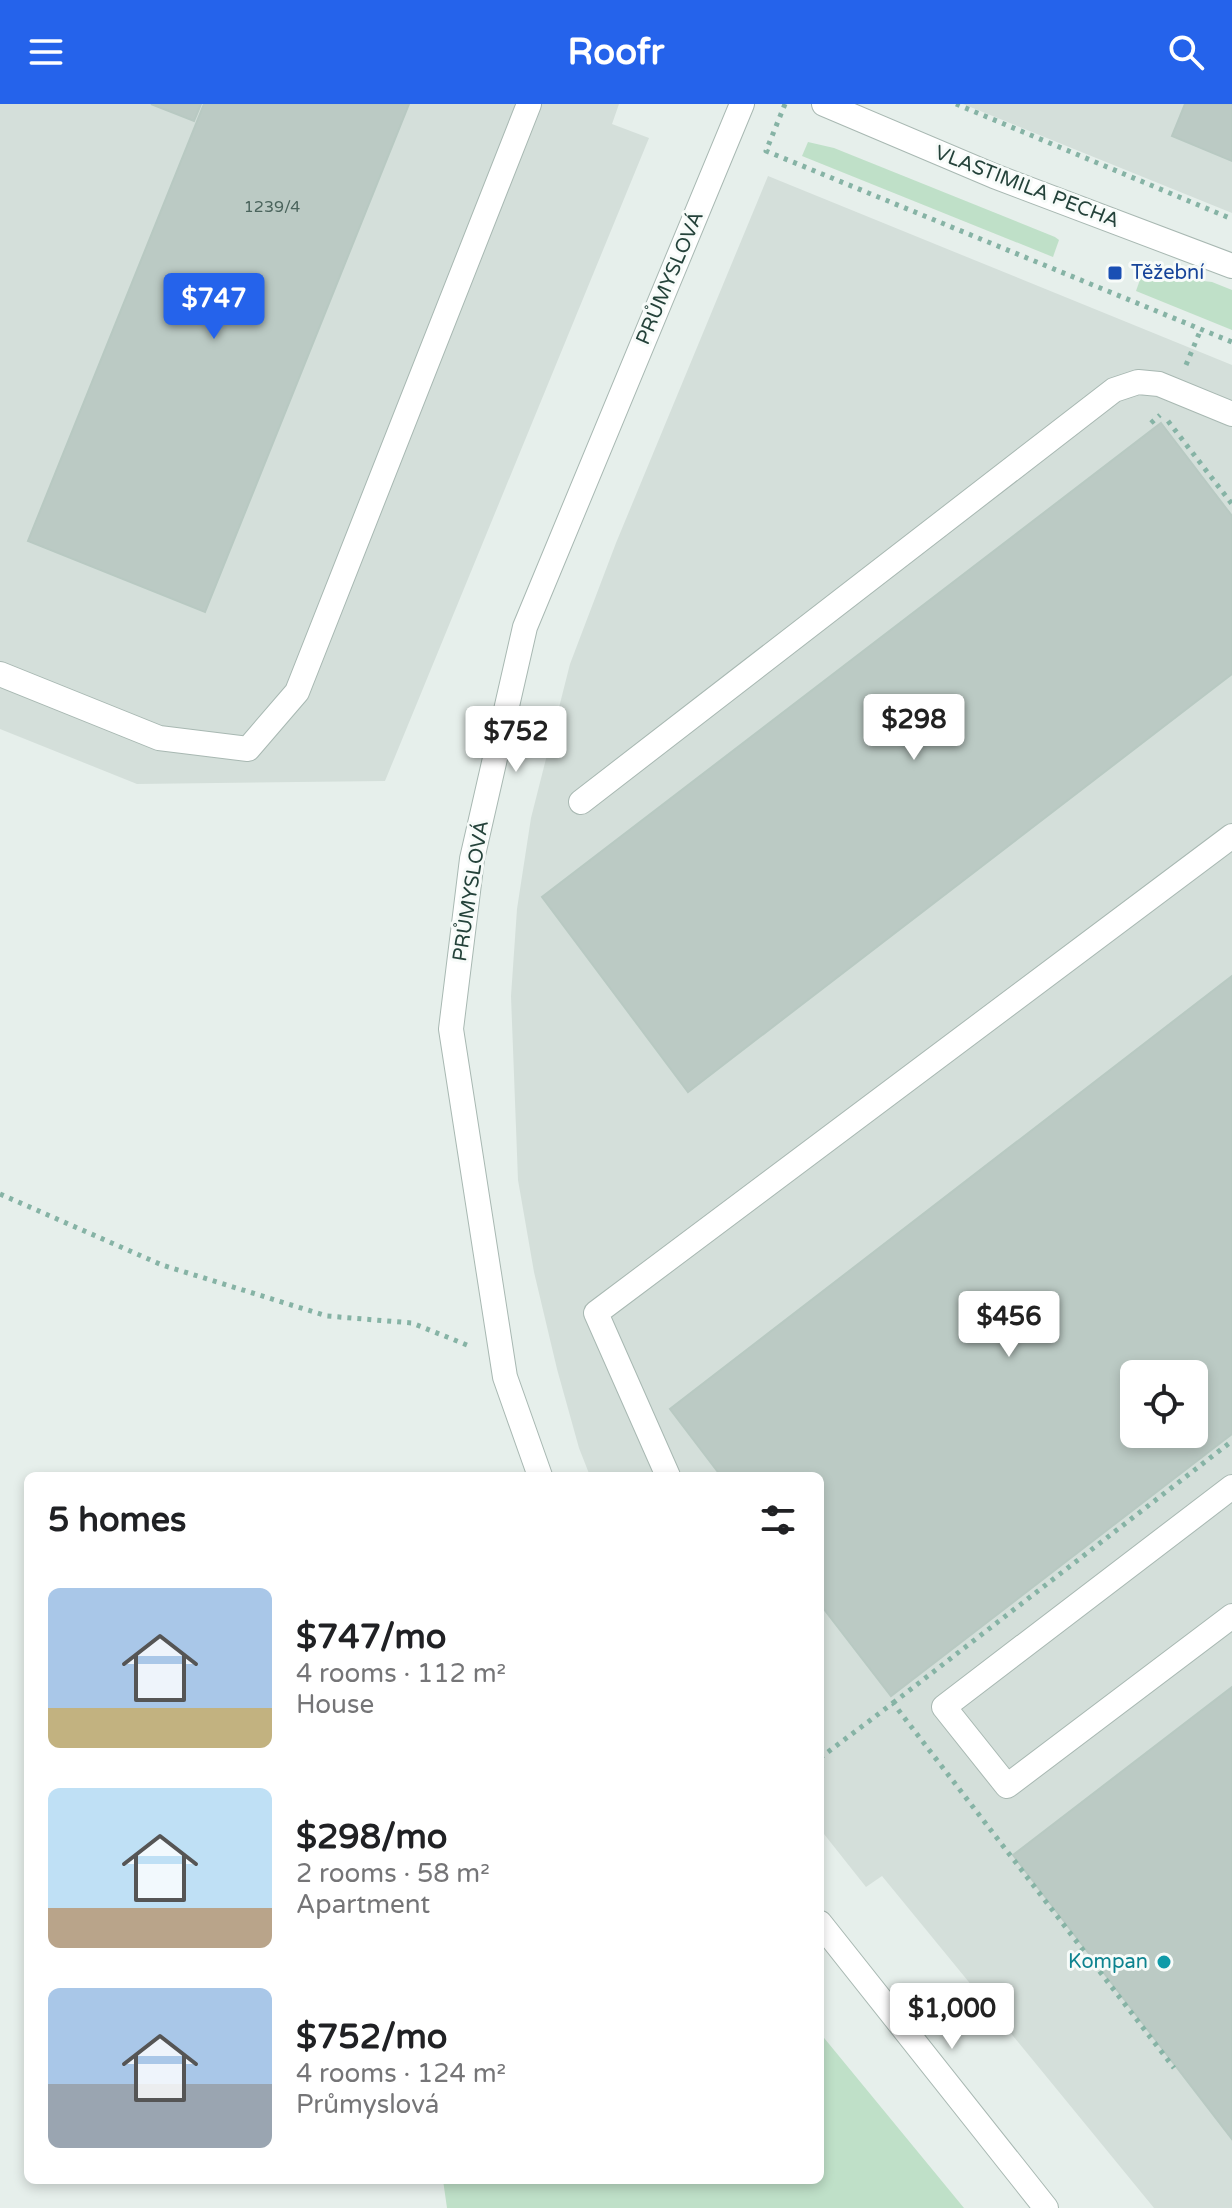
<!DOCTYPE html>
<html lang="en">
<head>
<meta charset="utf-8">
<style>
  body { margin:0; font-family:"Varela Round",sans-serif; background:#f6f6f6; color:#202124; height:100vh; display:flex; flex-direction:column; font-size:30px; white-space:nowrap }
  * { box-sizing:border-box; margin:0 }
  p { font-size:26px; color:#757577 }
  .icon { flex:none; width:44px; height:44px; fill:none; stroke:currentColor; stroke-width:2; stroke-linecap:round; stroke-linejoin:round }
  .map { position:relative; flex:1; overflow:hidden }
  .sheet { position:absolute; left:24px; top:1368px; width:800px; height:712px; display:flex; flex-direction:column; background:#fff; border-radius:12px; box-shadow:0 4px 12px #0003 }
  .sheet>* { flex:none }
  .fabs { position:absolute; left:1120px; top:1256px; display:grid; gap:16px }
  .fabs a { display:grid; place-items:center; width:88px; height:88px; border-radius:12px; background:#fff; box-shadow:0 4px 12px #0003; font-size:40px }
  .price { position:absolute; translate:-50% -68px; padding:0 18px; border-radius:8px; background:#fff; color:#222; font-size:26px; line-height:52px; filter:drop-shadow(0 2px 4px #0008) }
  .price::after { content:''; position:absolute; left:50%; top:48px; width:24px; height:18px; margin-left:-12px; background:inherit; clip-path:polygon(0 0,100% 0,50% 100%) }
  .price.selected { background:#2563eb; color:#fff }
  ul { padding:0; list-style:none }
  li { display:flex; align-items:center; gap:24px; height:200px; padding:0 24px }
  li span { display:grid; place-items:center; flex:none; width:224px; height:160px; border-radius:12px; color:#555 }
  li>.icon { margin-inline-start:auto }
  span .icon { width:96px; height:96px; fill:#fffc; stroke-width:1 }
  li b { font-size:34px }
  h2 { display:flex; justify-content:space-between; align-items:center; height:96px; padding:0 24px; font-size:34px }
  header { display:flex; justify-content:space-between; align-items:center; height:104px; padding:0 24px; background:#2563eb; color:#fff; font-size:36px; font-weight:700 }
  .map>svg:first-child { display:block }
  .built { fill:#d4dfda; fill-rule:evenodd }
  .green { fill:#bfe0c8 }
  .building { fill:#bbcac4; stroke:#b8c9c2; stroke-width:2; fill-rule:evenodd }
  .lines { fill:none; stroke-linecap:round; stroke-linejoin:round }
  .minor-casing { stroke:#a8b8b2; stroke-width:26 }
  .path { stroke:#86b3a5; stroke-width:5; stroke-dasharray:4 6; stroke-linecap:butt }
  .minor { stroke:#fff; stroke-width:24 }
  .transit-dot { fill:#1a4fb4; stroke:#f7fbf9; stroke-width:3 }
  .culture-dot { fill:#0f9aa8; stroke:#f7fbf9; stroke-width:3 }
  .labels { text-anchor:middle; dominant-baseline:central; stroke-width:6; stroke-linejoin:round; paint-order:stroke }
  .number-label { font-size:16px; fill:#4a645c }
  .street-label { font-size:20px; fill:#24423a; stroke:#f7fbf9 }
  .transit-label { font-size:20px; fill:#164399; stroke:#f7fbf9; text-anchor:start }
  .culture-label { font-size:20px; fill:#0d838f; stroke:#f7fbf9; text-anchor:end }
</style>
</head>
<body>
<header><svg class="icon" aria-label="menu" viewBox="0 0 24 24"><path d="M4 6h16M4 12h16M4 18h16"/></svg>Roofr<svg class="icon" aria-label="search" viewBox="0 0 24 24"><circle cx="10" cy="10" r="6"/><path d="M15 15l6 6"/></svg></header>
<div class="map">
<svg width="1232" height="2104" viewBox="0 0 1232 2104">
  <rect width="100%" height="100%" fill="#e6efeb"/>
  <g class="built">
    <path d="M 0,0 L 619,0 L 612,20 L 649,34 L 385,677 L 137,680 L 0,625 Z"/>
    <path d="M 963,0 L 1232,0 L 1232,109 Z"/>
    <path d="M 768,72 L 1232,261 L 1232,2104 L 1154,2104 L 882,1772 L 866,1783 L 820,1725 L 820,1372 L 590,1372 L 579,1344 L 557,1265 L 534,1168 L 518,1076 L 511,892 L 517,805 L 531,714 L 570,560 L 616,439 ZM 1134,1270 L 1194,1270 L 1194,1330 L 1134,1330 Z"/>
  </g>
  <g class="green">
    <path d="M 808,38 L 834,44 L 1055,133 L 1059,136 L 1053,153 L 802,52 Z"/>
    <path d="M 1142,170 L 1212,178 L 1232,186 L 1232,226 L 1136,187 Z"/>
    <path d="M 820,1929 L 964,2104 L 447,2104 L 443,2076 L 820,2076 Z"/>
  </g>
  <g class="building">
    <path d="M 151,0 L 201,0 L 194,17 Z"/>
    <path d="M 204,0 L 409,0 L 205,508 L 28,437 Z"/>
    <path d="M 1185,0 L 1232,0 L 1232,57 L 1172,32 Z"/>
    <path d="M 1161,319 L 1232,412 L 1232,570 L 688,988 L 542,793 Z"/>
    <path d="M 1232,872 L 1232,1330 L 891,1592 L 820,1500 L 820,1372 L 721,1372 L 670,1305 ZM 1134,1270 L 1194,1270 L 1194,1330 L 1134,1330 Z"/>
    <path d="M 1232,1583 L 1232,2035 L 1013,1751 Z"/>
  </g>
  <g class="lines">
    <g class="minor-casing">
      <g id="minor">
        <path d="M 824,0 L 994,72 L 1232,162"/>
        <path d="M 0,570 L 159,634 L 248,645 L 297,588 L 529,0"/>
        <path d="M 581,698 L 1114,286 L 1138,278 L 1159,280 L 1232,310"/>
        <path d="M 540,1372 L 505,1273 L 451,925 L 472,755 L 525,523 L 742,0"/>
        <path d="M 668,1372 L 596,1209 L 1232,732"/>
        <path d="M 1232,1383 L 944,1603 L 1007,1682 L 1232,1512"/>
        <path d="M 820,1819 L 1046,2104"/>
      </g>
    </g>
    <g class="path">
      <path d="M 785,0 L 766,47 L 1232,238"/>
      <path d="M 956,0 L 1232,115"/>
      <path d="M 1186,261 L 1201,225"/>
      <path d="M 1168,317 L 1232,400"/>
      <path d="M 1151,319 L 1160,311"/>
      <path d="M 0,1090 L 162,1161 L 327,1212 L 412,1219 L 472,1243"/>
      <path d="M 893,1599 L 1232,1337"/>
      <path d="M 820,1654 L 893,1599 L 1174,1964"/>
    </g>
    <use href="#minor" class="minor"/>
  </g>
  <rect class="transit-dot" x="1107" y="161" width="16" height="16" rx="4"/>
  <circle class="culture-dot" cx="1164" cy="1858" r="8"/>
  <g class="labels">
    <g class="number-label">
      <text x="272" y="103">1239/4</text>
    </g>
    <g class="street-label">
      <text transform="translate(1027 83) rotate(21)">VLASTIMILA PECHA</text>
      <text transform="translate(670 174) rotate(-67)">PRŮMYSLOVÁ</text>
      <text transform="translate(471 787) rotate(-81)">PRŮMYSLOVÁ</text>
    </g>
    <g class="transit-label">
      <text x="1131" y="169">Těžební</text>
    </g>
    <g class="culture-label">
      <text x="1148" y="1858">Kompan</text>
    </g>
  </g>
</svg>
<div class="fabs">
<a><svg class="icon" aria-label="locate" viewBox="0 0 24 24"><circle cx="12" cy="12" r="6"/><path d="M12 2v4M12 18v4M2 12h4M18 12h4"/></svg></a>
</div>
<b class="price selected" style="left:214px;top:237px">$747</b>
<b class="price" style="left:914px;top:658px">$298</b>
<b class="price" style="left:516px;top:670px">$752</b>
<b class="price" style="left:1009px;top:1255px">$456</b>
<b class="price" style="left:952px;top:1947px">$1,000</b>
<section class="sheet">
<h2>5 homes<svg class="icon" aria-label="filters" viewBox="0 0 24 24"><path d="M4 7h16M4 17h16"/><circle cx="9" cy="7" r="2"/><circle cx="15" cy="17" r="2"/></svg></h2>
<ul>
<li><span style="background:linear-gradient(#a9c7e8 75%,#c2b280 0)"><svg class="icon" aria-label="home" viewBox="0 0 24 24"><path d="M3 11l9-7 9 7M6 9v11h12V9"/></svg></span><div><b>$747/mo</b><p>4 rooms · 112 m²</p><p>House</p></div></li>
<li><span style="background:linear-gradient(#bfe0f5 75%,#b9a48a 0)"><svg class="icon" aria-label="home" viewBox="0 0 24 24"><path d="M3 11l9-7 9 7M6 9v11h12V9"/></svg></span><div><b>$298/mo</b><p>2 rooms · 58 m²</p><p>Apartment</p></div></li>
<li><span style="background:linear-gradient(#a9c7e8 60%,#9aa5b1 0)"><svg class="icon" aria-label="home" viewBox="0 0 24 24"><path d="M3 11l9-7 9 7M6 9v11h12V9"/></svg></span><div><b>$752/mo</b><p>4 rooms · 124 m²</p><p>Průmyslová</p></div></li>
</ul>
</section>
</div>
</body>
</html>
